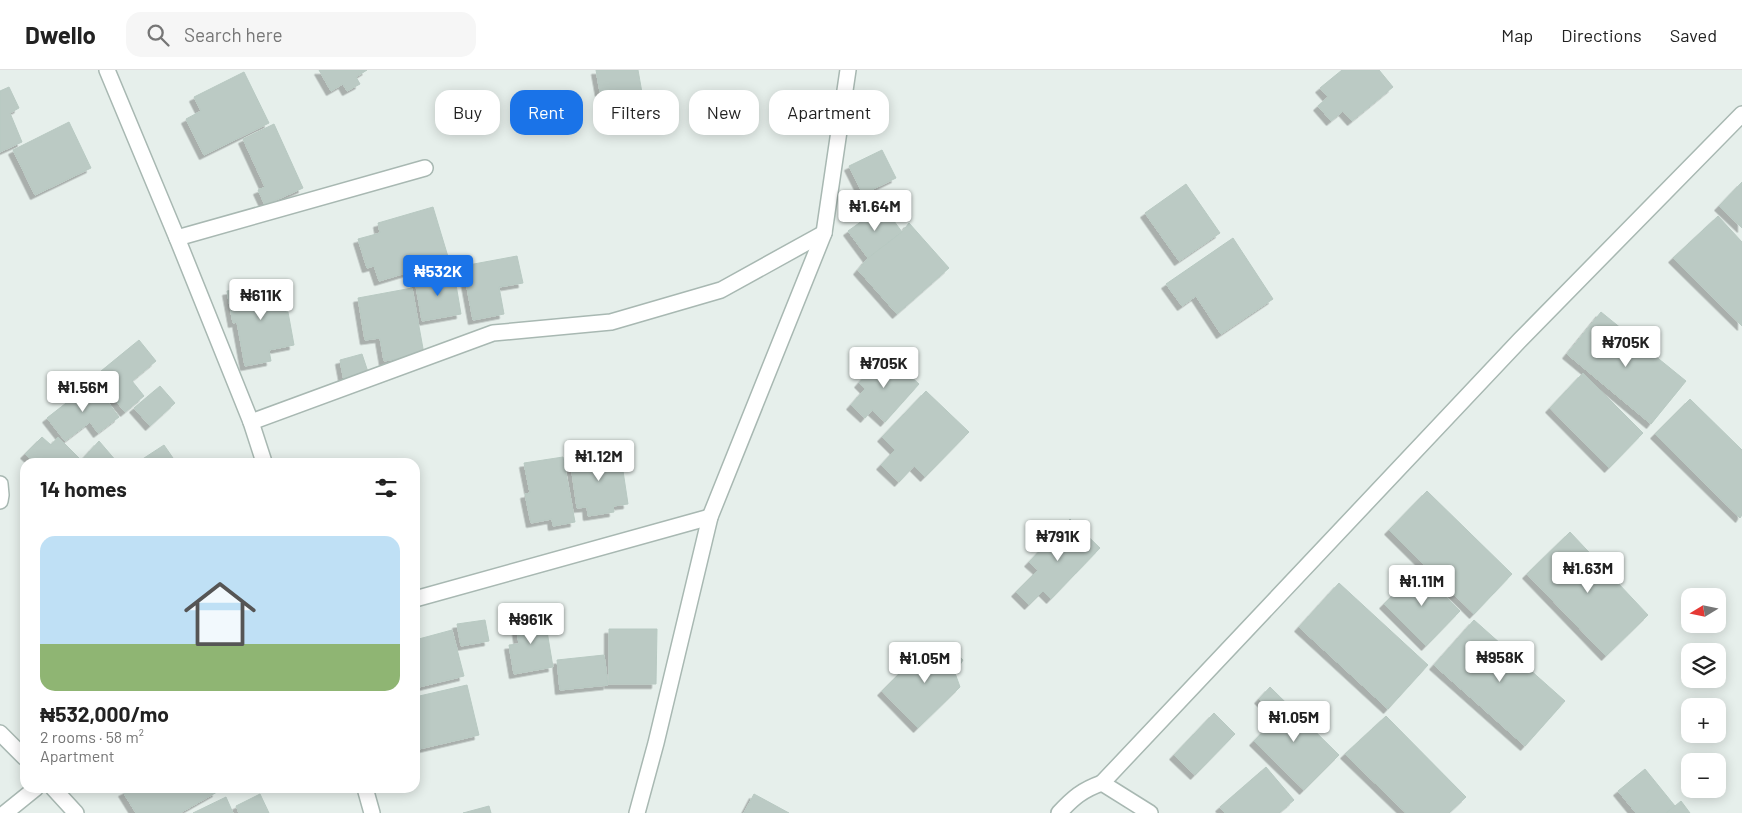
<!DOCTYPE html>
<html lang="en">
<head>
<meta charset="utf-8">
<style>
  body { margin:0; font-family:Barlow,sans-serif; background:#f6f6f6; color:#222; height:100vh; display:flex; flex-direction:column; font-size:19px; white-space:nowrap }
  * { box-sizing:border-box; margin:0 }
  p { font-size:16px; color:#767676 }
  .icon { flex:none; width:28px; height:28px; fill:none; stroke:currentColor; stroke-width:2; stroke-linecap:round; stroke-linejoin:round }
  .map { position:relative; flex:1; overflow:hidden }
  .sheet { position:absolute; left:20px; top:388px; width:400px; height:335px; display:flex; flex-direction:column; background:#fff; border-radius:15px; box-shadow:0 2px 12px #0003 }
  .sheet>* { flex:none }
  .banner { position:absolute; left:435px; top:20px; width:475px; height:45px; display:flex; gap:10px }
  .needle { width:32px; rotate:260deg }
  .buttons { position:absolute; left:1681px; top:518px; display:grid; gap:10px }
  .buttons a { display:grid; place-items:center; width:45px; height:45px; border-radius:10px; background:#fff; box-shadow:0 2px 12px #0003; font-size:25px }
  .price { position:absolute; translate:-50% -42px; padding:0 11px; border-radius:5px; background:#fff; color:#222; font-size:16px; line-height:32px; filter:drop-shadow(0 1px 2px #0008) }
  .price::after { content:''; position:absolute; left:50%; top:30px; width:15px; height:11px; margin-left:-8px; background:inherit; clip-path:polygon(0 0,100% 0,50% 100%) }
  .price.selected { background:#1a73e8; color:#fff }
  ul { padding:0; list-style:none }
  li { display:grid; align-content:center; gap:10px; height:265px; padding:0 20px }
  li span { display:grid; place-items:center; height:155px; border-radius:15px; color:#555 }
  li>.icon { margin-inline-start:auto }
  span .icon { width:90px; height:90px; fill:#fffc; stroke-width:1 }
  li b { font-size:21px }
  h2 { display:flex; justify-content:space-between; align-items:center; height:60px; padding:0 20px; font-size:21px }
  .pill { padding:0 18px; border-radius:15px; background:#fff; box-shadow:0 2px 12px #0003; font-size:18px; line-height:45px }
  .pill.selected { background:#1a73e8; color:#fff }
  header { display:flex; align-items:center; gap:30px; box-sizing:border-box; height:70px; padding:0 25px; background:#fff; border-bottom:1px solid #e0e0e0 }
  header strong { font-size:24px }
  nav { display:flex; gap:28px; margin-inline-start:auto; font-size:18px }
  .search { width:350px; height:45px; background:#f6f6f6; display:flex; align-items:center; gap:12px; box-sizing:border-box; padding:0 18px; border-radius:15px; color:#767676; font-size:19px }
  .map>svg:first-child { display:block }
  .building { fill:#bbcac4; stroke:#b8c9c2; filter:url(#shadow) }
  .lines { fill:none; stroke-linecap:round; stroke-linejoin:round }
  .minor-casing { stroke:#a8b8b2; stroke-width:18 }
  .minor { stroke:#fff; stroke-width:15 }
</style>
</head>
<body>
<header>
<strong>Dwello</strong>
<div class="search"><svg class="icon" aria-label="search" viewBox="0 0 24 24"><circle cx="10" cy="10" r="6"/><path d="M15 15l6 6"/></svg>Search here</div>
<nav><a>Map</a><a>Directions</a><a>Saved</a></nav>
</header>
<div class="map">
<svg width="1742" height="743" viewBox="0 0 1742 743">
  <defs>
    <filter id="shadow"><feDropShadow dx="-4.5" dy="4.5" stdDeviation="0" flood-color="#0004"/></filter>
  </defs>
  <rect width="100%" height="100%" fill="#e6efeb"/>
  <g class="building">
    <path d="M 319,0 L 367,0 L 356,7 L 360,14 L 347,21 L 343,14 L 331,21 Z"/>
    <path d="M 596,0 L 638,0 L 644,34 L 614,39 L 612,31 L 605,32 L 603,21 L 600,22 Z"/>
    <path d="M 1342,0 L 1379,0 L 1393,17 L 1352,51 L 1343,41 L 1331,51 L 1318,36 L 1328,27 L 1320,18 Z"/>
    <path d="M 244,2 L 269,53 L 204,85 L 186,49 L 201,41 L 194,27 Z"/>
    <path d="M 9,17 L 19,38 L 10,43 L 22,72 L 0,82 L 0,21 Z"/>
    <path d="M 69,52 L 91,98 L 35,125 L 13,80 Z"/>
    <path d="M 274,54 L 303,118 L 265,135 L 258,120 L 265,117 L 243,69 Z"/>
    <path d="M 882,80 L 896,108 L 863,124 L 849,96 Z"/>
    <path d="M 1742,112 L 1742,158 L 1719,136 Z"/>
    <path d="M 1186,114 L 1220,163 L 1179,191 L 1145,143 Z"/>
    <path d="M 883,136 L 902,162 L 868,188 L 848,161 Z"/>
    <path d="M 433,137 L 449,190 L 379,211 L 374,196 L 367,198 L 358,169 L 380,163 L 378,153 Z"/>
    <path d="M 1718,146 L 1742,172 L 1742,256 L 1673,188 Z"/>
    <path d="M 909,153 L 949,198 L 897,244 L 858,200 L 868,188 L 902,162 Z"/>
    <path d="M 1233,168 L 1273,229 L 1221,264 L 1196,226 L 1182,236 L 1166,214 Z"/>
    <path d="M 517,186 L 523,213 L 499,217 L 504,244 L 473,250 L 463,196 Z"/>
    <path d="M 454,203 L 461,244 L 422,251 L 415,210 Z"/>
    <path d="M 280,212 L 286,242 L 288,242 L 294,275 L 269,280 L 271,291 L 245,296 L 237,252 L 233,253 L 227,221 Z"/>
    <path d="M 412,218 L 424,284 L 384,291 L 380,268 L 365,270 L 358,228 Z"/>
    <path d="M 1601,242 L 1686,311 L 1651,354 L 1567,284 Z"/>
    <path d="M 139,270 L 156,291 L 132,311 L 144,326 L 125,342 L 95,306 Z"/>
    <path d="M 885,283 L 919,314 L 885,352 L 872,340 L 865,348 L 851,335 L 865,319 L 859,313 Z"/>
    <path d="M 362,284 L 369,305 L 344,311 L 340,290 Z"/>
    <path d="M 1583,303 L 1643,363 L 1609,398 L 1550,338 Z"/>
    <path d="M 93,312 L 119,347 L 98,363 L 90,352 L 65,371 L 47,348 Z"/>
    <path d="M 160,316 L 175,333 L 150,356 L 134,338 Z"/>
    <path d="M 926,321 L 969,362 L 925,407 L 914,396 L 899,412 L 881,395 L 895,380 L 882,367 Z"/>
    <path d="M 1690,329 L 1742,380 L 1742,445 L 1740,448 L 1655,364 Z"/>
    <path d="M 42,367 L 51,375 L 58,367 L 79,388 L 74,392 L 34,392 L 25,384 Z"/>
    <path d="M 99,371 L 117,392 L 80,392 Z"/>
    <path d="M 164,375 L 173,388 L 167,392 L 138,392 Z"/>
    <path d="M 620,381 L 628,434 L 613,436 L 614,442 L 588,446 L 587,437 L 577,438 L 570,388 Z"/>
    <path d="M 563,387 L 575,452 L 553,456 L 552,449 L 531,453 L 525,424 L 530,423 L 524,393 Z"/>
    <path d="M 1427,421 L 1512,504 L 1474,544 L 1389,460 Z"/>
    <path d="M 1070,449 L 1100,478 L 1051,529 L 1043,521 L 1029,535 L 1016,522 L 1038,500 L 1029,492 Z"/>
    <path d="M 1570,462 L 1648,545 L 1606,586 L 1527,504 Z"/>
    <path d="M 1419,499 L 1460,541 L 1426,576 L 1384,534 Z"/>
    <path d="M 1339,513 L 1428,595 L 1388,639 L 1299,557 Z"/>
    <path d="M 544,543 L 553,597 L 514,604 L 509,575 L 519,574 L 515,547 Z"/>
    <path d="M 485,550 L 489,571 L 461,576 L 457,554 Z"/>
    <path d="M 1474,550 L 1565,631 L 1525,676 L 1434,595 Z"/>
    <path d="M 609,559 L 657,559 L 656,614 L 609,614 Z"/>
    <path d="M 452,560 L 464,606 L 415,618 L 415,570 Z"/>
    <path d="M 928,575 L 940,587 L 950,577 L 963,590 L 955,603 L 960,617 L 918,658 L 882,621 Z"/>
    <path d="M 604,585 L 608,615 L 560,620 L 557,590 Z"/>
    <path d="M 467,615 L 479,665 L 415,680 L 415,627 Z"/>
    <path d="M 1270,617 L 1339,685 L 1304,720 L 1254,671 L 1277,647 L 1259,629 Z"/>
    <path d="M 1214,643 L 1235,664 L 1195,705 L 1174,685 Z"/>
    <path d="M 1386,646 L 1466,727 L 1449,743 L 1406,743 L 1345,684 Z"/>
    <path d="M 1266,697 L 1294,730 L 1279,743 L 1225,743 L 1220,737 Z"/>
    <path d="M 1645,699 L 1675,736 L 1666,743 L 1636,743 L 1618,721 Z"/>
    <path d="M 131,718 L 215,718 L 217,722 L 180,743 L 136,743 L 123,722 Z"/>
    <path d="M 260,724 L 269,743 L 239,743 L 236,736 Z"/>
    <path d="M 754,724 L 789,743 L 744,743 Z"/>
    <path d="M 226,727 L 233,743 L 193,743 Z"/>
    <path d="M 1681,731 L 1690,743 L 1666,743 L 1675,736 Z"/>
    <path d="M 489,736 L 491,743 L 463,743 Z"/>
  </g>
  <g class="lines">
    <g class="minor-casing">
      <g id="minor">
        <path d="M 107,0 L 177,168 L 251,352 L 264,392"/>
        <path d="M 177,168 L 425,98"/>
        <path d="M 251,352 L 493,263 L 611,252 L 721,220 L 824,163"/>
        <path d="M 0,414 L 1,425 L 0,431"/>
        <path d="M 415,529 L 710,447"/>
        <path d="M 0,663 L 25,688"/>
        <path d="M 1102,713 L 1520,270 L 1742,44"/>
        <path d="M 53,718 L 76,743"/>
        <path d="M 365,718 L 372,743"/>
        <path d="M 5,743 L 36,718"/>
        <path d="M 637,743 L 656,673 L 710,447 L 824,163 L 848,0"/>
        <path d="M 1059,743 C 1073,728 1082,720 1102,713 L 1150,743"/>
      </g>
    </g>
    <use href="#minor" class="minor"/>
  </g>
</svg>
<div class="buttons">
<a><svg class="needle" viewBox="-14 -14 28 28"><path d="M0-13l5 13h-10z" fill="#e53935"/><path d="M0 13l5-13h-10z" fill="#767676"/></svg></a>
<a><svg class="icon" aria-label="layers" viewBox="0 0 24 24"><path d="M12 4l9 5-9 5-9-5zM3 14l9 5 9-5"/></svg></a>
<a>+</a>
<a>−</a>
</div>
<b class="price" style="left:875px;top:162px">₦1.64M</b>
<b class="price selected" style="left:438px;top:227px">₦532K</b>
<b class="price" style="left:261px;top:251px">₦611K</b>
<b class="price" style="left:1626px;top:298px">₦705K</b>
<b class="price" style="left:884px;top:319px">₦705K</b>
<b class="price" style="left:83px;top:343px">₦1.56M</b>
<b class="price" style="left:599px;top:412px">₦1.12M</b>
<b class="price" style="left:1058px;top:492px">₦791K</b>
<b class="price" style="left:1588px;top:524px">₦1.63M</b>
<b class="price" style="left:1422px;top:537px">₦1.11M</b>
<b class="price" style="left:531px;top:575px">₦961K</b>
<b class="price" style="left:1500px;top:613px">₦958K</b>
<b class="price" style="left:925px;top:614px">₦1.05M</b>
<b class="price" style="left:1294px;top:673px">₦1.05M</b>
<div class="banner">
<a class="pill">Buy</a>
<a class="pill selected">Rent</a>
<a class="pill">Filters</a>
<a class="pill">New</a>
<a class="pill">Apartment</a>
</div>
<section class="sheet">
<h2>14 homes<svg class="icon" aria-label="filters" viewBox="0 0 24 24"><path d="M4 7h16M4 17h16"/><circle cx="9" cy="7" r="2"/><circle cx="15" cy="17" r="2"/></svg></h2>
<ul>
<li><span style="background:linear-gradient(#bfe0f5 70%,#8fb573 0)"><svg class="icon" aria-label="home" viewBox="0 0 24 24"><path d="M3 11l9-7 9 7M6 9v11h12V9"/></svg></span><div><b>₦532,000/mo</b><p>2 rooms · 58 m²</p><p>Apartment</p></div></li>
</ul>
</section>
</div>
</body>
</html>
